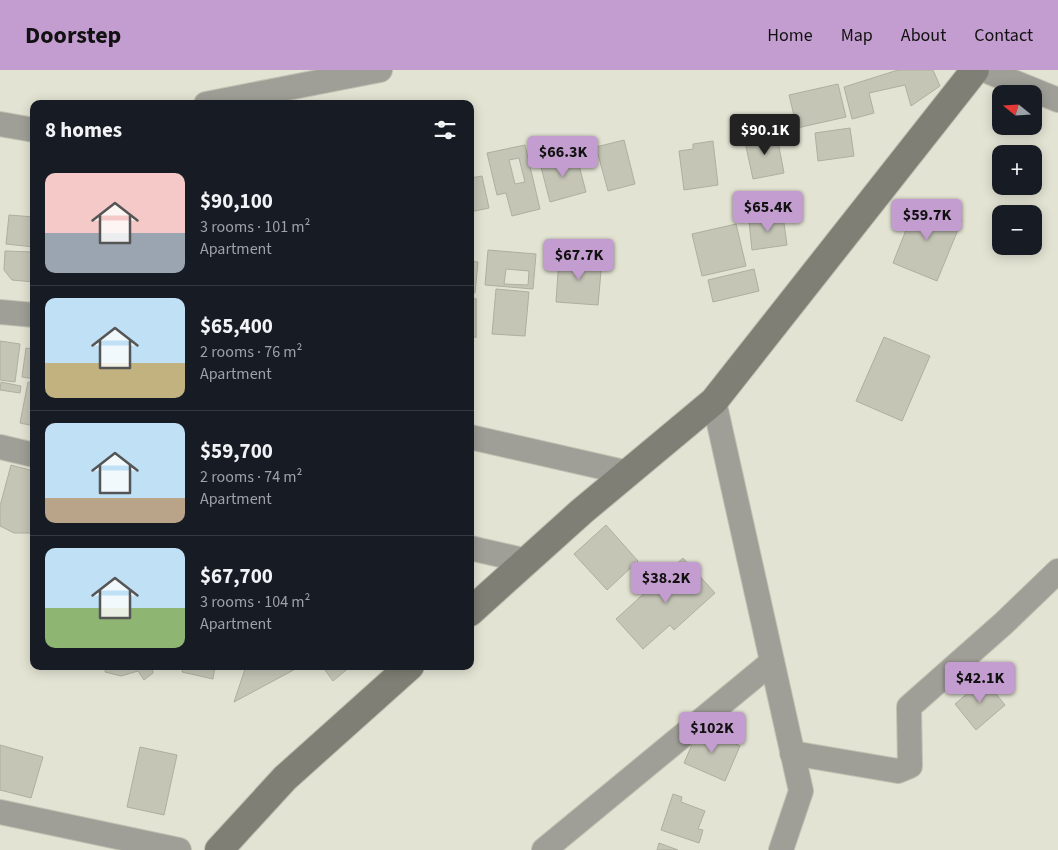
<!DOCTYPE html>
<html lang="en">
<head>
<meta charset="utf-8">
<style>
  body { margin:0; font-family:"Source Sans 3",sans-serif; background:#20242c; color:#f1f3f6; height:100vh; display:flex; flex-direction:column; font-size:19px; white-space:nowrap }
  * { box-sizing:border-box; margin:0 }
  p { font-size:16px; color:#9ea1a6 }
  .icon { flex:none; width:28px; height:28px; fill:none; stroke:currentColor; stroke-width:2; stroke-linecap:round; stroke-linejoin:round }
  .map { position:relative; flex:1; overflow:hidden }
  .details { position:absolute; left:30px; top:30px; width:444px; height:570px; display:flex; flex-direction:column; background:#171b24; border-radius:10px; box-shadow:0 2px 12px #0003 }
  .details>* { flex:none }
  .needle { width:32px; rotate:288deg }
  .buttons { position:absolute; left:992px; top:15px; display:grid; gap:10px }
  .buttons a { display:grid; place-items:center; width:50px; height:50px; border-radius:10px; background:#171b24; box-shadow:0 2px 12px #0003; font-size:25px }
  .price { position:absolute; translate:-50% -42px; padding:0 11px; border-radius:5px; background:#c39dcf; color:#111; font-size:16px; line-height:32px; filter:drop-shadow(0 1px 2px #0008) }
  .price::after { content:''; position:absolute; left:50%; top:30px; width:15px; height:11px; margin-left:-8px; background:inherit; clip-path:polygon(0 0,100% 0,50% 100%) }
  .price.on { background:#222; color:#fff }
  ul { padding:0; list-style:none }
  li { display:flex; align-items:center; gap:15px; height:125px; padding:0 15px }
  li+li { border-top:1px solid #363941 }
  li span { display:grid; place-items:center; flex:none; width:140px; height:100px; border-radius:10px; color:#555 }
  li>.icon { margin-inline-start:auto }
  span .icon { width:60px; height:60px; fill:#fffc; stroke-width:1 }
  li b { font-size:21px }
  h2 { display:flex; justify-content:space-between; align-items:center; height:60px; padding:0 15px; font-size:21px }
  header { display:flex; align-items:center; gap:30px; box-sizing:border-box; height:70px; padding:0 25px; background:#c39dcf; color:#111 }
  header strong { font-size:24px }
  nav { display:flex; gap:28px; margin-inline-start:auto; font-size:18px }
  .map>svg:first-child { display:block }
  .building { fill:#c4c5b5; stroke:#aeaf9e; fill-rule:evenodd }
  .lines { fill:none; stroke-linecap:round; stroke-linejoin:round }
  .street-casing { stroke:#c0c1b2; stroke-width:26 }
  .secondary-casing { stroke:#c0c1b2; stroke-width:30 }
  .street { stroke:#9f9f98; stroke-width:24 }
  .secondary { stroke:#7f7f75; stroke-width:28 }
</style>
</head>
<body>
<header>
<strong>Doorstep</strong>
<nav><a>Home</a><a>Map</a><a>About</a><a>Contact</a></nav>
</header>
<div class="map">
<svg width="1058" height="780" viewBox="0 0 1058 780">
  <rect width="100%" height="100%" fill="#e2e3d2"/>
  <g class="building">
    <path d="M 898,0 L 933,0 L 940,16 L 911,36 L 905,15 L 869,23 L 874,43 L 852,49 L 844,17 Z"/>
    <path d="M 838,14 L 846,47 L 797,58 L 789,25 Z"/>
    <path d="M 850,58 L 854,86 L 818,91 L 815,63 Z"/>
    <path d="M 776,61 L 784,103 L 753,109 L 745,72 L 757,70 L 757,65 Z"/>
    <path d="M 624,70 L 635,114 L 608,121 L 596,77 Z"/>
    <path d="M 713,71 L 718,115 L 684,120 L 679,81 L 693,79 L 693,74 Z"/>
    <path d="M 525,75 L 540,139 L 512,146 L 506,123 L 497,125 L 487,83 ZM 519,88 L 525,112 L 515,114 L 509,90 Z"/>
    <path d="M 576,84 L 586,122 L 550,132 L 540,93 Z"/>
    <path d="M 482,106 L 489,138 L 470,142 L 470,108 Z"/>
    <path d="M 917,132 L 962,150 L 937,211 L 893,193 Z"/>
    <path d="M 9,145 L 34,147 L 34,177 L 6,174 Z"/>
    <path d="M 783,146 L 787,175 L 752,180 L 749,151 Z"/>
    <path d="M 736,154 L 746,196 L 702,206 L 692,164 Z"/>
    <path d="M 488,180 L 536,184 L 533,219 L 485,215 ZM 506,199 L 529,201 L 528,215 L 504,214 Z"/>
    <path d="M 5,181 L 34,182 L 34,212 L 12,210 L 4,200 Z"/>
    <path d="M 559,187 L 602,190 L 598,235 L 556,232 Z"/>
    <path d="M 470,191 L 478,192 L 475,223 L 470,222 Z"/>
    <path d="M 754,199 L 759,221 L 713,232 L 708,210 Z"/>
    <path d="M 496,219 L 529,222 L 525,266 L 492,264 Z"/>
    <rect x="470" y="229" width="6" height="38"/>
    <rect x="470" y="229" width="6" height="38"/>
    <path d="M 884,267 L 930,286 L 902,351 L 856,331 Z"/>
    <path d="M 0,271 L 20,274 L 15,312 L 0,310 Z"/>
    <path d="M 26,278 L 34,279 L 34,309 L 22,307 Z"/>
    <path d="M 1,312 L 21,316 L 20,323 L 0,320 Z"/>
    <path d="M 28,312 L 34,313 L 34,356 L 20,353 Z"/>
    <path d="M 11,395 L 34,401 L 34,463 L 14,463 L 0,456 L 0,436 Z"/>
    <path d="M 606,455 L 638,491 L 607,520 L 574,484 Z"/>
    <path d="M 683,488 L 715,523 L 674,560 L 670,555 L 643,579 L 616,549 Z"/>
    <path d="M 106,596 L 152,596 L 153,603 L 144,610 L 138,601 L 121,606 L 105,602 Z"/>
    <path d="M 184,596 L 215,596 L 213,609 L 182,602 Z"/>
    <path d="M 246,596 L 301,596 L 234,632 Z"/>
    <path d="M 322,596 L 351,596 L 333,611 Z"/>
    <path d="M 984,609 L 1005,635 L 976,660 L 955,634 Z"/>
    <path d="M 699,658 L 740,676 L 725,711 L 684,693 Z"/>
    <path d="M 0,675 L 43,687 L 31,728 L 0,720 Z"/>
    <path d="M 140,677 L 177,685 L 164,745 L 127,737 Z"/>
    <path d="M 673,724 L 682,727 L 681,732 L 705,741 L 698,759 L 703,760 L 699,773 L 661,760 Z"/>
    <path d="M 659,773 L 678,780 L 657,780 Z"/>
  </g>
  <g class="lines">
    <g class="street-casing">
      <g id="street">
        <path d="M 984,0 L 1058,30"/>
        <path d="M 206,34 L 380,0"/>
        <path d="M 0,54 L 34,60"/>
        <path d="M 0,242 L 34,245"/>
        <path d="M 714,331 L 801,721 L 781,780"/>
        <path d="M 470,367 L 628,403"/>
        <path d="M 0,377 L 34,385"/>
        <path d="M 470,478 L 527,491"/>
        <path d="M 792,683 L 898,701 L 910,696 L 909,637 L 1004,553 L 1058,501"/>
        <path d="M 0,742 L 179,780"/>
        <path d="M 544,780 L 772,592"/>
      </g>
    </g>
    <g class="secondary-casing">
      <g id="secondary">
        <path d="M 470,542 L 581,442 L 714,331 L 975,0"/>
        <path d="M 219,780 L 285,708 L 410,596"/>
      </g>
    </g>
    <use href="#street" class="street"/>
    <use href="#secondary" class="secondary"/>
  </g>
</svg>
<div class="buttons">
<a><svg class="needle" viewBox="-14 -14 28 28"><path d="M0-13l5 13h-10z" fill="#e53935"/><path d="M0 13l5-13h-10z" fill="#9ea1a6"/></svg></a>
<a>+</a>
<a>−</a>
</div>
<b class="price on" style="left:765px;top:86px">$90.1K</b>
<b class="price" style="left:563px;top:108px">$66.3K</b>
<b class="price" style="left:768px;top:163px">$65.4K</b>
<b class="price" style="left:927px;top:171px">$59.7K</b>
<b class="price" style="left:579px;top:211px">$67.7K</b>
<b class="price" style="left:666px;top:534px">$38.2K</b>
<b class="price" style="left:980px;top:634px">$42.1K</b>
<b class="price" style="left:712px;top:684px">$102K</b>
<section class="details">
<h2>8 homes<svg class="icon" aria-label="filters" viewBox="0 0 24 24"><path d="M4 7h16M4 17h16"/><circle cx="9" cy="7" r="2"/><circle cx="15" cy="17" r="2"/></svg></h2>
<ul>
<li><span style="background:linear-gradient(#f6c9c9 60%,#9aa5b1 0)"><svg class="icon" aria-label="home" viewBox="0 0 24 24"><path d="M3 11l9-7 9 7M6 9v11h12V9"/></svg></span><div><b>$90,100</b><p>3 rooms · 101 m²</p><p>Apartment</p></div></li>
<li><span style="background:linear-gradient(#bfe0f5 65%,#c2b280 0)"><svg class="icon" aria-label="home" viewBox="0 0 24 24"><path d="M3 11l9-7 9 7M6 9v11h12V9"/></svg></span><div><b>$65,400</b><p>2 rooms · 76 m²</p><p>Apartment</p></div></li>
<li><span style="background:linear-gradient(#bfe0f5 75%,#b9a48a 0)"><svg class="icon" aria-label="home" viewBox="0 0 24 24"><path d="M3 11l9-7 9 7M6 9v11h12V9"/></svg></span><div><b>$59,700</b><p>2 rooms · 74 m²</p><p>Apartment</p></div></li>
<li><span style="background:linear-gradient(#bfe0f5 60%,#8fb573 0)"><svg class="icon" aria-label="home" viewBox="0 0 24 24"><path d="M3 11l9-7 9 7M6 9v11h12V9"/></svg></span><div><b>$67,700</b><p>3 rooms · 104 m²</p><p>Apartment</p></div></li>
</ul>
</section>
</div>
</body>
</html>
